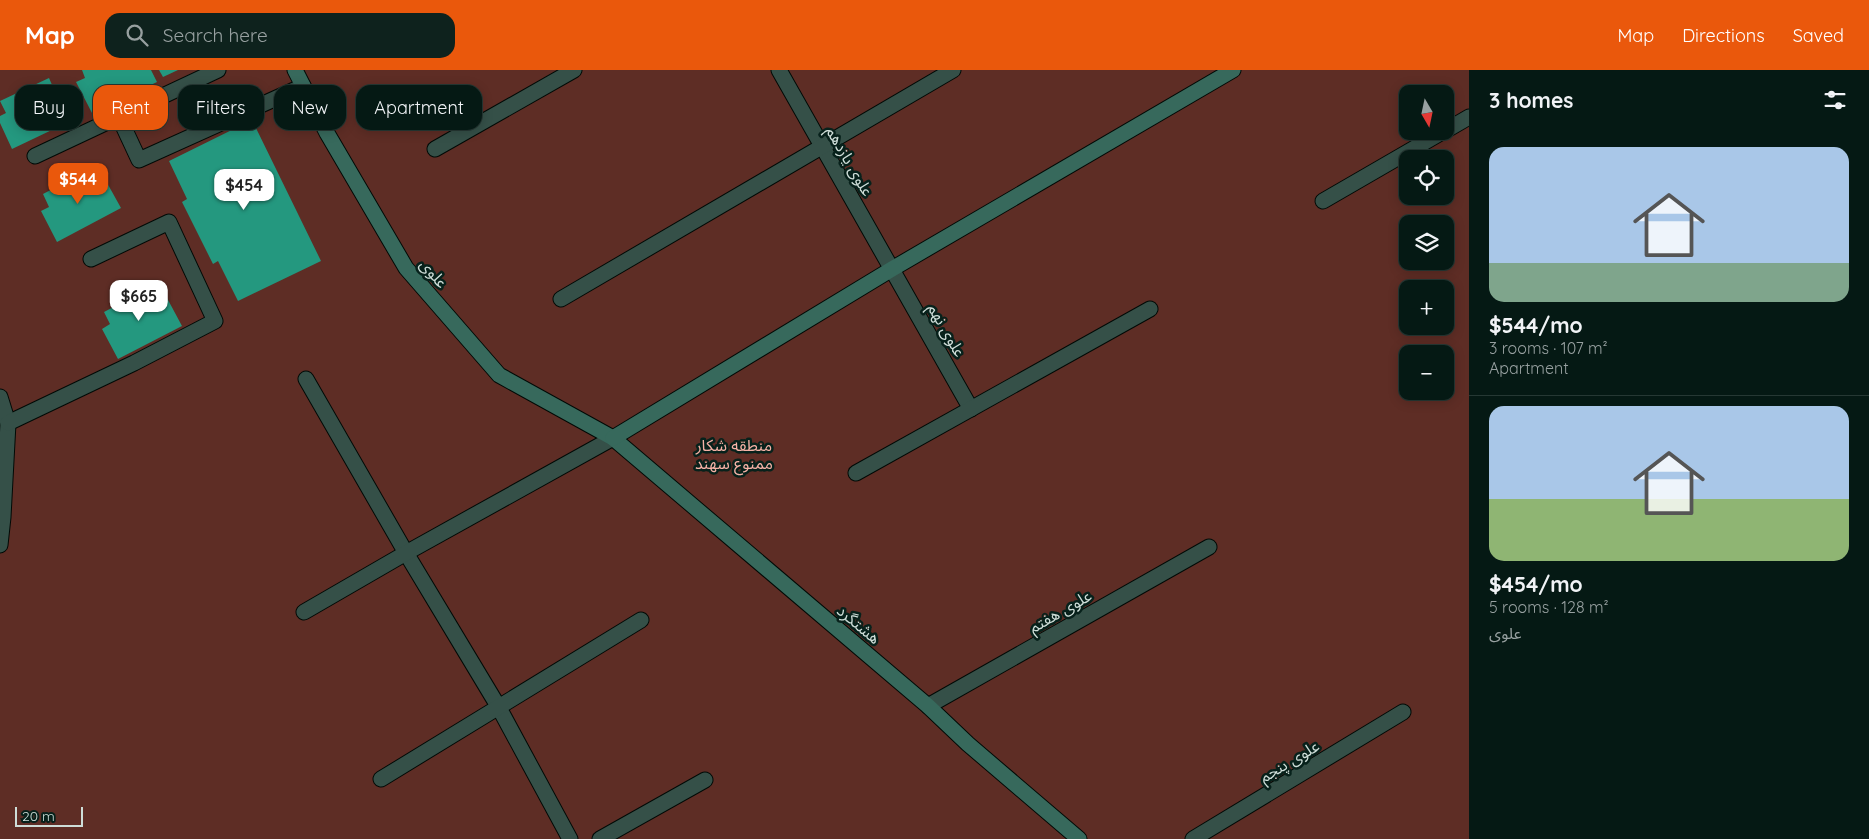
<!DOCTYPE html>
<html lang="en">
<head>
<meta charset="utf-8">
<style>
  body { margin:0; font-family:Quicksand,"Noto Sans Arabic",sans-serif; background:#0e221d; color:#f1f3f6; height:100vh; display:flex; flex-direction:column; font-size:19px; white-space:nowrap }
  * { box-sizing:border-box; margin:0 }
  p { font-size:16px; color:#97a0a0 }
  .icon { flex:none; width:28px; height:28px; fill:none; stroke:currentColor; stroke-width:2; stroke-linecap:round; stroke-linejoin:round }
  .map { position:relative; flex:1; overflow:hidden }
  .sheet { display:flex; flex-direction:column; background:#051914; width:400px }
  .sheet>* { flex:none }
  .hud { position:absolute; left:15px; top:15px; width:475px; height:45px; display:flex; gap:10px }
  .needle { width:32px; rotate:171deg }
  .buttons { position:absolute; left:1399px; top:15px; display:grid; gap:10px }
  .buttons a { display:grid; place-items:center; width:55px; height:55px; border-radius:10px; background:#051914; box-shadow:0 2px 12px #0003,0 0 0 1px #263834; font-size:25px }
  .scale { position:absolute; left:15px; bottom:12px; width:68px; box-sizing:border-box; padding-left:5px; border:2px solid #ceddd8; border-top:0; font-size:14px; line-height:18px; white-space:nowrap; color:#ceddd8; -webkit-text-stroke:4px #07211b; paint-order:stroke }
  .price { position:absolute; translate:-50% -42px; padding:0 11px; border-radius:10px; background:#fff; color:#222; font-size:16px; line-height:32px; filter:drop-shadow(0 1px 2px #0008) }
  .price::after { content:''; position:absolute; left:50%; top:30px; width:15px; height:11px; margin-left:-8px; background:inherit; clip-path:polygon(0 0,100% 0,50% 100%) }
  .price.active { background:#ea580c; color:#fff }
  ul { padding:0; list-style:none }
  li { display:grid; align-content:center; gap:10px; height:265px; padding:0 20px }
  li+li { border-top:1px solid #263834 }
  li span { display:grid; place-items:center; height:155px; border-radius:15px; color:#555 }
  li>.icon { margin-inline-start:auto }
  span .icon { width:90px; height:90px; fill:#fffc; stroke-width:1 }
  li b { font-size:21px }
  h2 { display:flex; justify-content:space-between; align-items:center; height:60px; padding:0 20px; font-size:21px }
  .chip { padding:0 18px; border-radius:15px; background:#051914; box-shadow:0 2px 12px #0003,0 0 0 1px #263834; font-size:18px; line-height:45px }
  .chip.active { background:#ea580c; color:#fff }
  header { display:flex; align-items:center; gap:30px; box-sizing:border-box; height:70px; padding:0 25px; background:#ea580c; color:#fff }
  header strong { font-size:24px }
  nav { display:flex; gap:28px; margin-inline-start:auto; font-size:18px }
  .search { width:350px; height:45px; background:#0e221d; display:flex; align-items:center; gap:12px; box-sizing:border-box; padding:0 18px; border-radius:15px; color:#97a0a0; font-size:19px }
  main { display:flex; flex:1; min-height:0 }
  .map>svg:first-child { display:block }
  .green { fill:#5e2d25; fill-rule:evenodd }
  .building { fill:#24987f }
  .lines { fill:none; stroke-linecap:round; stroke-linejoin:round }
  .street-casing { stroke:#000a06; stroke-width:17 }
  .secondary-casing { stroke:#000a06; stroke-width:17 }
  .street { stroke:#355048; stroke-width:15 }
  .secondary { stroke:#37695c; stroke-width:15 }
  .labels { text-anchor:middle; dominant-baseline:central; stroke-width:5; stroke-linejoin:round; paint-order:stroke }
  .street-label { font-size:16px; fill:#ceddd8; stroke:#07211b }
  .park-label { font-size:16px; fill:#f7b3a7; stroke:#07211b }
</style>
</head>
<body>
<header>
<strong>Map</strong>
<div class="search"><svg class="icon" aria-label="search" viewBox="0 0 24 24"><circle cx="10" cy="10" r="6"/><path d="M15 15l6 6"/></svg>Search here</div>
<nav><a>Map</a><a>Directions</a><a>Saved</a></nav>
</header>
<main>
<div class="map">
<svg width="1469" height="769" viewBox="0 0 1469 769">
  <rect width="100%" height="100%" fill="#07211b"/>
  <path class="green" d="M 0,0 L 1469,0 L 1469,769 L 0,769 ZM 1408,24 L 1445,24 L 1445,61 L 1408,61 ZM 1408,89 L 1445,89 L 1445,126 L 1408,126 ZM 1408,154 L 1445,154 L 1445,191 L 1408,191 ZM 1408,219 L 1445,219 L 1445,256 L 1408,256 ZM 1408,284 L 1445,284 L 1445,321 L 1408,321 Z"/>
  <g class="building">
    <path d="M 82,0 L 151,0 L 157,12 L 92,43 L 76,12 L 85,8 Z"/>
    <path d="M 159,0 L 178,0 L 163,7 Z"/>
    <path d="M 49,8 L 56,24 L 65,20 L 77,48 L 12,79 L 0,53 L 0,46 L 6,43 L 0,31 Z"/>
    <path d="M 252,50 L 321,191 L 238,231 L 218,191 L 213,194 L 182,132 L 187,129 L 169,91 Z"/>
    <path d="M 90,99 L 99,115 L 106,111 L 121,138 L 57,172 L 41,141 L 49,137 L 43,124 Z"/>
    <path d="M 151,217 L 159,233 L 167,228 L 182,256 L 118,289 L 102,259 L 110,254 L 104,242 Z"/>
  </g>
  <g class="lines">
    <g class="street-casing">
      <g id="street">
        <path d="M 779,0 L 971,339"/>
        <path d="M 119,47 L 139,90 L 303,16"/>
        <path d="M 1445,61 L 1469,47"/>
        <path d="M 435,79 L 574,0"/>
        <path d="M 35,86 L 218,0"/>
        <path d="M 1323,131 L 1444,61"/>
        <path d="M 561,229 L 953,0"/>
        <path d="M 306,309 L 406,483 L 498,636 L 570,769"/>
        <path d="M 0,327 L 8,353 L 3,447 L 0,475"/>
        <path d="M 8,353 L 134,293 L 215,251 L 169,152 L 91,189"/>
        <path d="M 856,403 L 1150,239"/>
        <path d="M 304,542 L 406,483 L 613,368"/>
        <path d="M 928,636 L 1209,477"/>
        <path d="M 381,709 L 641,550"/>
        <path d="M 600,769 L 705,710"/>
        <path d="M 1193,769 L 1403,642"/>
      </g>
    </g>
    <g class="secondary-casing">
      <g id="secondary">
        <path d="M 295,0 L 327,63 L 406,198 L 499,305 L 613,368 L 928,636 L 968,674 L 1079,769"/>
        <path d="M 613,368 L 892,199 L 1233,0"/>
      </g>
    </g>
    <use href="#street" class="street"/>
    <use href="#secondary" class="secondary"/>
  </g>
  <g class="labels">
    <g class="street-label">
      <text transform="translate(850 91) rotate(60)">علوی یازدهم</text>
      <text transform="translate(434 203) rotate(49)">علوی</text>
      <text transform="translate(947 260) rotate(60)">علوی نهم</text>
      <text transform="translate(1060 541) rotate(-30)">علوی هفتم</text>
      <text transform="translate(859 554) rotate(40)">هشتگرد</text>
      <text transform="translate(1289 691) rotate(-31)">علوی پنجم</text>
    </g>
    <g class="park-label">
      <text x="734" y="375">منطقه شکار<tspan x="734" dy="18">ممنوع سهند</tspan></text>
    </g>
  </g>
</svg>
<div class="buttons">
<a><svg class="needle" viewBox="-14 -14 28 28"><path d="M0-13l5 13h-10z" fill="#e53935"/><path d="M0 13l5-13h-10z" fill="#97a0a0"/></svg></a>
<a><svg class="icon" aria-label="locate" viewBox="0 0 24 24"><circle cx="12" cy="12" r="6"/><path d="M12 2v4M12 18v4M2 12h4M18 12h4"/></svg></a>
<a><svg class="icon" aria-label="layers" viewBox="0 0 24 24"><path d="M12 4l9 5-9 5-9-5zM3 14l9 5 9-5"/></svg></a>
<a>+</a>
<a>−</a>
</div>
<div class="scale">20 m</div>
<b class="price active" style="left:78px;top:135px">$544</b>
<b class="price" style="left:244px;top:141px">$454</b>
<b class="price" style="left:139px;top:252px">$665</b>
<div class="hud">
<a class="chip">Buy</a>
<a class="chip active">Rent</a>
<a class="chip">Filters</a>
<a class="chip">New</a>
<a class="chip">Apartment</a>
</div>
</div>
<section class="sheet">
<h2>3 homes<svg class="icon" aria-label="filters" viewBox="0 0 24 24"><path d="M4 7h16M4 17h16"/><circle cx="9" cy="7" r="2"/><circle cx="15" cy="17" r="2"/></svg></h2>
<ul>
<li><span style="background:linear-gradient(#a9c7e8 75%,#7fa58c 0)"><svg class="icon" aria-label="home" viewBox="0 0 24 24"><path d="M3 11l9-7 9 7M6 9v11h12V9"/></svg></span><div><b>$544/mo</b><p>3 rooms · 107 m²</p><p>Apartment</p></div></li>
<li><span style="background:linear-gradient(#a9c7e8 60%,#8fb573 0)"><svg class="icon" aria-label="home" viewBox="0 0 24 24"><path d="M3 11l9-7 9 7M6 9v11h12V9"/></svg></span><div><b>$454/mo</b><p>5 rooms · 128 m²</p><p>علوی</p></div></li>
</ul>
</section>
</main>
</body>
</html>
